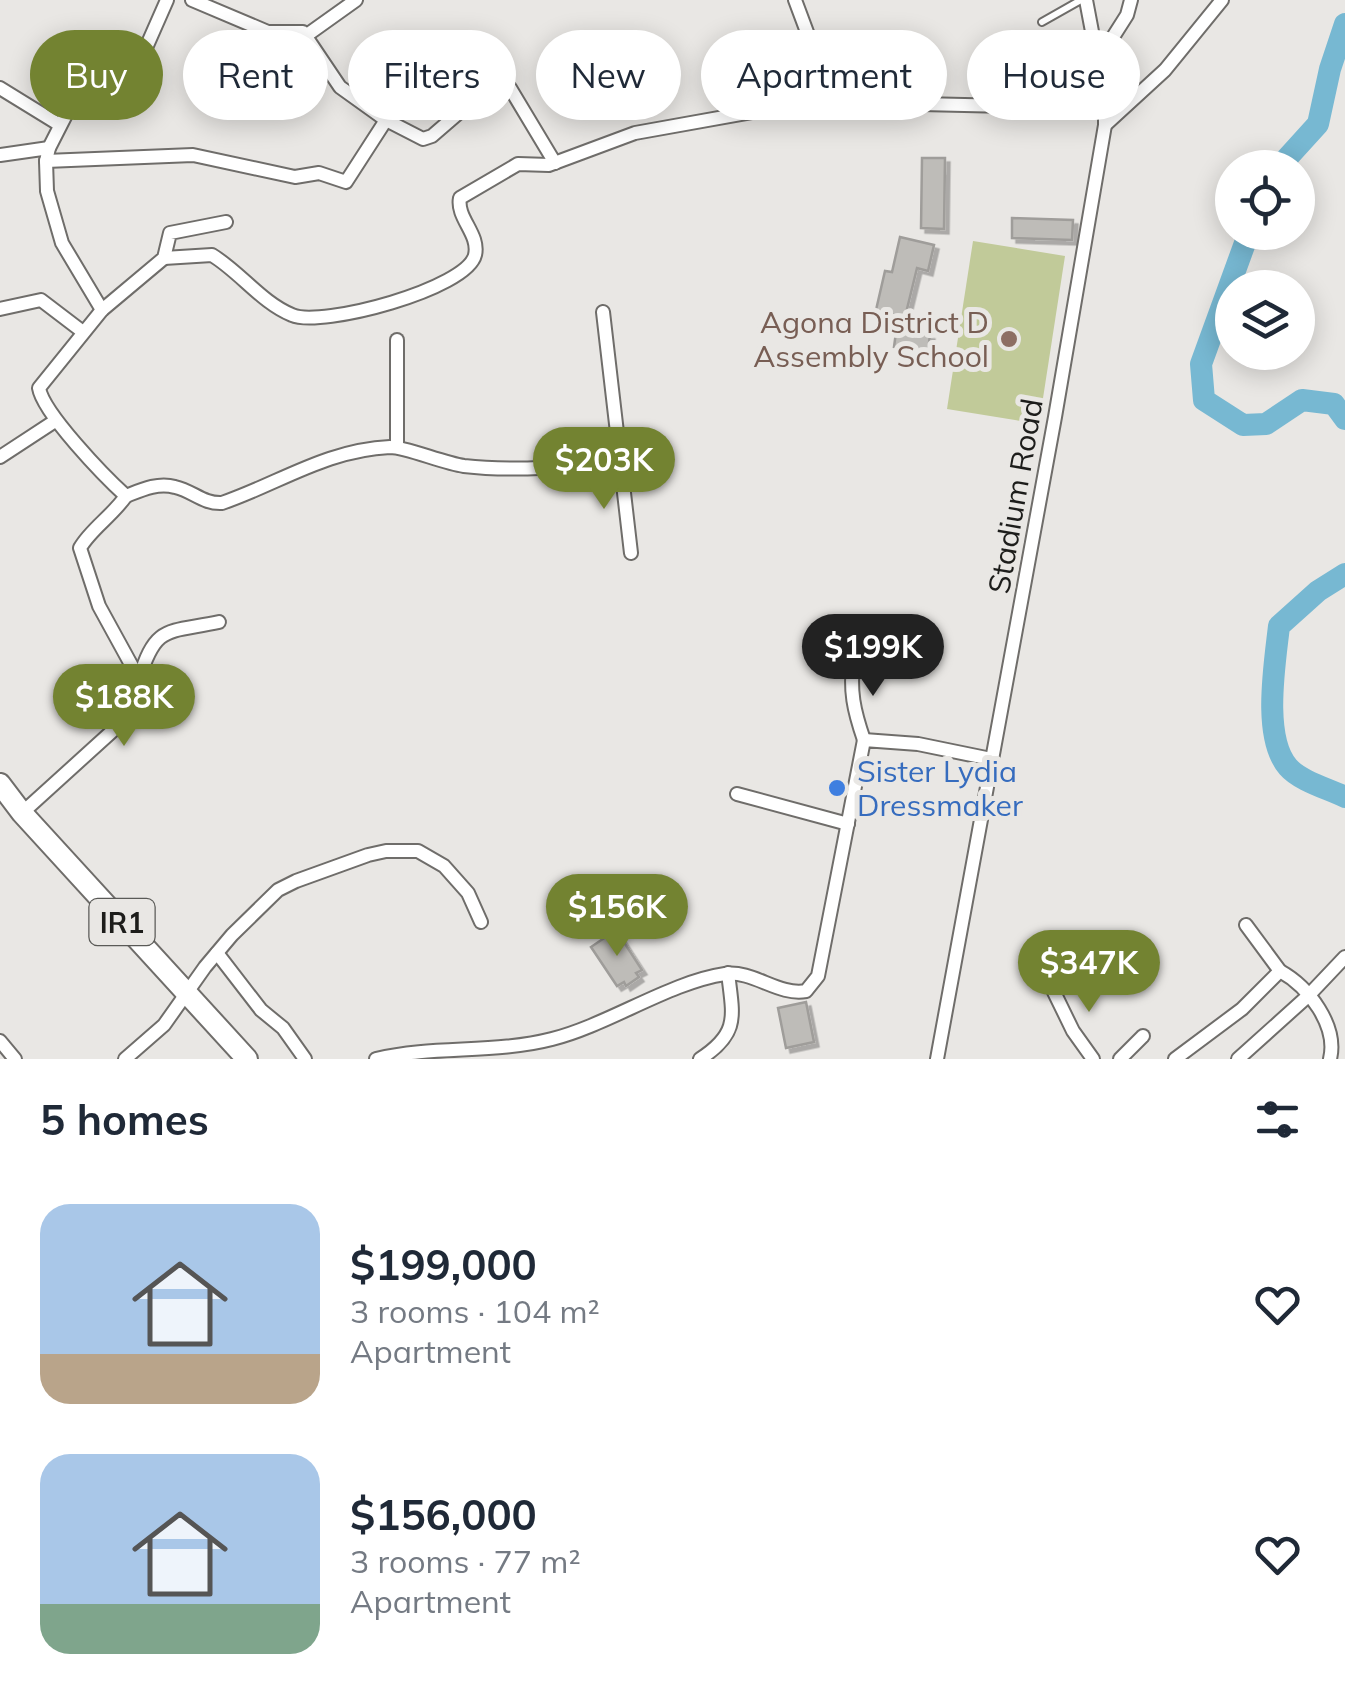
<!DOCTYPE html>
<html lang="en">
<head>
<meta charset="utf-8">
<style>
  body { margin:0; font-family:Mulish,sans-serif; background:#f6f6f7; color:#1f2937; height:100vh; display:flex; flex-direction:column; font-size:38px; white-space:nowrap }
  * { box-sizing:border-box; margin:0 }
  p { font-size:32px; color:#747a83 }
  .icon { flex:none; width:55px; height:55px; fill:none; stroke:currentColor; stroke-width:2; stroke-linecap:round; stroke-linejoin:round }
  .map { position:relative; height:1059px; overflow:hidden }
  .sheet { display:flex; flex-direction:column; background:#fff; flex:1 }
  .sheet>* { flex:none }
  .banner { position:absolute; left:30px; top:30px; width:1285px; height:90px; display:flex; gap:20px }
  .fabs { position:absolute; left:1215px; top:150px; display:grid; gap:20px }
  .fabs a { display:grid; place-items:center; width:100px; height:100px; border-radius:50%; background:#fff; box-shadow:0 5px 25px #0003; font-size:50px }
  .price { position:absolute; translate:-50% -85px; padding:0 22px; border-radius:35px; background:#738331; color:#fff; font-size:32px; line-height:65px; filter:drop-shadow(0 2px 5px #0008) }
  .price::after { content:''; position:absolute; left:50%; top:60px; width:30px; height:22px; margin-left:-15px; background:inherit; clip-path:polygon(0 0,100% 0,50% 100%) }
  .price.on { background:#222; color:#fff }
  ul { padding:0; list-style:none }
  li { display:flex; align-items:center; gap:30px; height:250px; padding:0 40px }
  li span { display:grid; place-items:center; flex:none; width:280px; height:200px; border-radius:30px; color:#555 }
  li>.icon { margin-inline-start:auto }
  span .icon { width:120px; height:120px; fill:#fffc; stroke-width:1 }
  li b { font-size:42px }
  h2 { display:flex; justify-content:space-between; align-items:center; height:120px; padding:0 40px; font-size:42px }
  .chip { padding:0 35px; border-radius:45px; background:#fff; box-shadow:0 5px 25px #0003; font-size:35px; line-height:90px }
  .chip.on { background:#738331; color:#fff }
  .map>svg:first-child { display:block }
  .green { fill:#c1ca99 }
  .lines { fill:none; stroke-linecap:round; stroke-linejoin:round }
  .river { stroke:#77b8d2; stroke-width:22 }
  .building { fill:#bebcb8; stroke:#9f9d9a; stroke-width:2.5; filter:url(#shadow) }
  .service-casing { stroke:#6f6d6a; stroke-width:10 }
  .minor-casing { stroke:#6f6d6a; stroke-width:16 }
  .primary-casing { stroke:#6f6d6a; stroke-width:24 }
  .service { stroke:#fff; stroke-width:6 }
  .minor { stroke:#fff; stroke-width:12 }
  .primary { stroke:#fff; stroke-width:20 }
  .education-dot { fill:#8d6e63; stroke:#e9e7e4; stroke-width:4 }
  .shop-dot { fill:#3f7fe0; stroke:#e9e7e4; stroke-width:4 }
  .labels { text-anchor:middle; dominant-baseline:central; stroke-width:10; stroke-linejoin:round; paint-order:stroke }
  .shield { fill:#e9e7e4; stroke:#5a5a57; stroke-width:2.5 }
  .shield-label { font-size:28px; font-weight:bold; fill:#1d1d1b }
  .education-label { font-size:30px; fill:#785e54; stroke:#e9e7e4; text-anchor:end }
  .street-label { font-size:30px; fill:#1d1d1b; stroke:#e9e7e4 }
  .shop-label { font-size:30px; fill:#366cbe; stroke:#e9e7e4; text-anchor:start }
</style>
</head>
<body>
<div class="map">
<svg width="1345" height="1059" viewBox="0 0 1345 1059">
  <defs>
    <filter id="shadow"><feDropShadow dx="4.5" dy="4.5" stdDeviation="0" flood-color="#0004"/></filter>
  </defs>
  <rect width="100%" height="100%" fill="#e9e7e4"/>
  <path class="green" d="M 973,241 L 1065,256 L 1039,424 L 947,409 Z"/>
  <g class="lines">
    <g class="river">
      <path d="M 1278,168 L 1318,124 L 1330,69 L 1345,24"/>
      <path d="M 1249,232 L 1201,364 L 1204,400 L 1243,425 L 1266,424 L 1302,400 L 1334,404 L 1345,419"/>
      <path d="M 1345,574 L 1318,591 L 1279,626 C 1275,663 1262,737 1288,767 C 1300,781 1329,789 1345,797"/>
    </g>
  </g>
  <g class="building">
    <path d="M 922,158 L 945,158 L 944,229 L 921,228 Z"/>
    <path d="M 1012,218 L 1073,220 L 1072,240 L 1012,238 Z"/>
    <path d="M 900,237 L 934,245 L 928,271 L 917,268 L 905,317 L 876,310 L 885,271 L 892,272 Z"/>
    <path d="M 896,332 L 930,335 L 928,351 L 894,347 Z"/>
    <path d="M 616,930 L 642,970 L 636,973 L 639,977 L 626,986 L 624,982 L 617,986 L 591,947 Z"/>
    <path d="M 806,1002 L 814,1042 L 786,1048 L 778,1008 Z"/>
  </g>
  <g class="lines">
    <g class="service-casing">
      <path id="service" d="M 1042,22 L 1081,0"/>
    </g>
    <g class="minor-casing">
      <g id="minor">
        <path d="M 192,0 L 268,32 L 303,32 L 340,87 L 386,120 L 423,139 L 432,136 L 491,85 L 502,81 L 510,88 L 555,163"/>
        <path d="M 795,0 L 832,99"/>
        <path d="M 307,35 L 356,0"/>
        <path d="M 1099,59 L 1127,15 L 1131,0"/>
        <path d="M 0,88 L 60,125"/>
        <path d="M 1105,125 L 1165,70 L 1222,0"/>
        <path d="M 0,155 L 49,148"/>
        <path d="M 46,161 L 193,155 L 295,177 L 319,173 L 346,182 L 386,120"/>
        <path d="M 226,222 L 170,233 L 164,258 L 102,310 L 39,388 C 43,413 105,477 126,496 C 141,490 158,482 175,487 C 193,491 203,504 222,503 C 280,483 326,450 390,447 C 406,447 443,463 464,466 C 515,472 568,466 619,464"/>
        <path d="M 164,258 L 212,255 C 240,272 262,303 292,315 C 321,328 467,289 475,255 C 480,234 456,218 460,198 L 518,164 L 549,165 L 635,133 L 825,99 L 877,103 L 1008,106 L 1105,100"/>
        <path d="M 0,309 L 41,300 L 83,332"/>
        <path d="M 102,310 L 62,243 L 47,191 L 46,161 L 49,148 L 74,99 L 145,50 L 167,0"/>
        <path d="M 603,312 L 631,553"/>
        <path d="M 397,447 L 397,340"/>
        <path d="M 0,457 L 55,421"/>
        <path d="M 854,660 C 849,690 854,711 864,740"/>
        <path d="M 139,679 C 156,624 167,633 219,622"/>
        <path d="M 737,794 L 848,824"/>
        <path d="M 22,813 L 119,725 L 141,691 L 139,679 L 99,606 L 80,548 C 90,530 112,516 126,496"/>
        <path d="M 1246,925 L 1280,971"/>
        <path d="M 217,953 L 261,1010 L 283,1028 L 305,1059"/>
        <path d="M 1054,992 L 1073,1031 L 1093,1059"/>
        <path d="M 0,1041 L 15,1059"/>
        <path d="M 125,1059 L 164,1025 L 205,967 L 232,935 L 278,890 L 296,881 L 368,855 L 386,851 L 418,851 L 444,866 L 468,893 L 481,922"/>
        <path d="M 376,1059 C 434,1045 494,1054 552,1039 C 608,1025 670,982 725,974 C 753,970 778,996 806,991 L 818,976 L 864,740 L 918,744 L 991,759"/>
        <path d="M 700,1059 C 740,1033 733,1016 728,973"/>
        <path d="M 937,1059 L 1055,417 L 1105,125 L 1105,100 L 1086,0"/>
        <path d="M 1120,1059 L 1143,1036"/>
        <path d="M 1175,1059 L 1242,1009 L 1280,971 C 1309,987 1338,1026 1330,1059"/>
        <path d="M 1238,1059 L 1308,996 L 1345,957"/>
      </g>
    </g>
    <g class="primary-casing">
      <path id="primary" d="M 0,784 L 22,813 L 247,1059"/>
    </g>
    <use href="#service" class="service"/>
    <use href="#minor" class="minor"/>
    <use href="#primary" class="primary"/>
  </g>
  <circle class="education-dot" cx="1009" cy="339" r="10"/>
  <circle class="shop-dot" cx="837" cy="788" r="10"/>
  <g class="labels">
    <rect class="shield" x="89.5" y="899" width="65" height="46" rx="8"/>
    <g class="shield-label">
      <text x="122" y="922">IR1</text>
    </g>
    <g class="education-label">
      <text x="989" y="322">Agona District D<tspan x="989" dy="34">Assembly School</tspan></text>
    </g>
    <g class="street-label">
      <text transform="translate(1015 496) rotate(-80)">Stadium Road</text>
    </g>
    <g class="shop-label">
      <text x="857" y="771">Sister Lydia<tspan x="857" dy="34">Dressmaker</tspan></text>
    </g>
  </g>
</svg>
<div class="fabs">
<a><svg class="icon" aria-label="locate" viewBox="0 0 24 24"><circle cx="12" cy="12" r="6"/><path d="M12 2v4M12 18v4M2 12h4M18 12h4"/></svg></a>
<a><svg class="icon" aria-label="layers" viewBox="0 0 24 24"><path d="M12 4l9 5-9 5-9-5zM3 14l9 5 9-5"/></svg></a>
</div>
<b class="price" style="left:604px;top:512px">$203K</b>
<b class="price on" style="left:873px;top:699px">$199K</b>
<b class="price" style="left:124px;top:749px">$188K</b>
<b class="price" style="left:617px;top:959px">$156K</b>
<b class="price" style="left:1089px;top:1015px">$347K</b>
<div class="banner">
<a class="chip on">Buy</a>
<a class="chip">Rent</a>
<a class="chip">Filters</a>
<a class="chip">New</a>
<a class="chip">Apartment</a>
<a class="chip">House</a>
</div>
</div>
<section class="sheet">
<h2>5 homes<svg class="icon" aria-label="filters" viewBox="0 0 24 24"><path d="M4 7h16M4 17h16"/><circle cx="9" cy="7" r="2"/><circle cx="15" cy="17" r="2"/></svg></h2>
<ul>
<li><span style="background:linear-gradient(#a9c7e8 75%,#b9a48a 0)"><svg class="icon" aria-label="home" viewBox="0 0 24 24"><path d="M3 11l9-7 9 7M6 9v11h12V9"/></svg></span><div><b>$199,000</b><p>3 rooms · 104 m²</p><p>Apartment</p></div><svg class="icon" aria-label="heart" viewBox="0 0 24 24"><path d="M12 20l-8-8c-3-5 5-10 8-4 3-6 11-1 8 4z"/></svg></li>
<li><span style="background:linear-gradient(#a9c7e8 75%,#7fa58c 0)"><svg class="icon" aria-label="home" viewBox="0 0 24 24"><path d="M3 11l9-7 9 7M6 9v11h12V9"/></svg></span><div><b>$156,000</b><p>3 rooms · 77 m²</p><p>Apartment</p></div><svg class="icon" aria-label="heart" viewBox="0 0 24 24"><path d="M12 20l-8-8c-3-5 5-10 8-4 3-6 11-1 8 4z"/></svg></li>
</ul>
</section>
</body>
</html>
